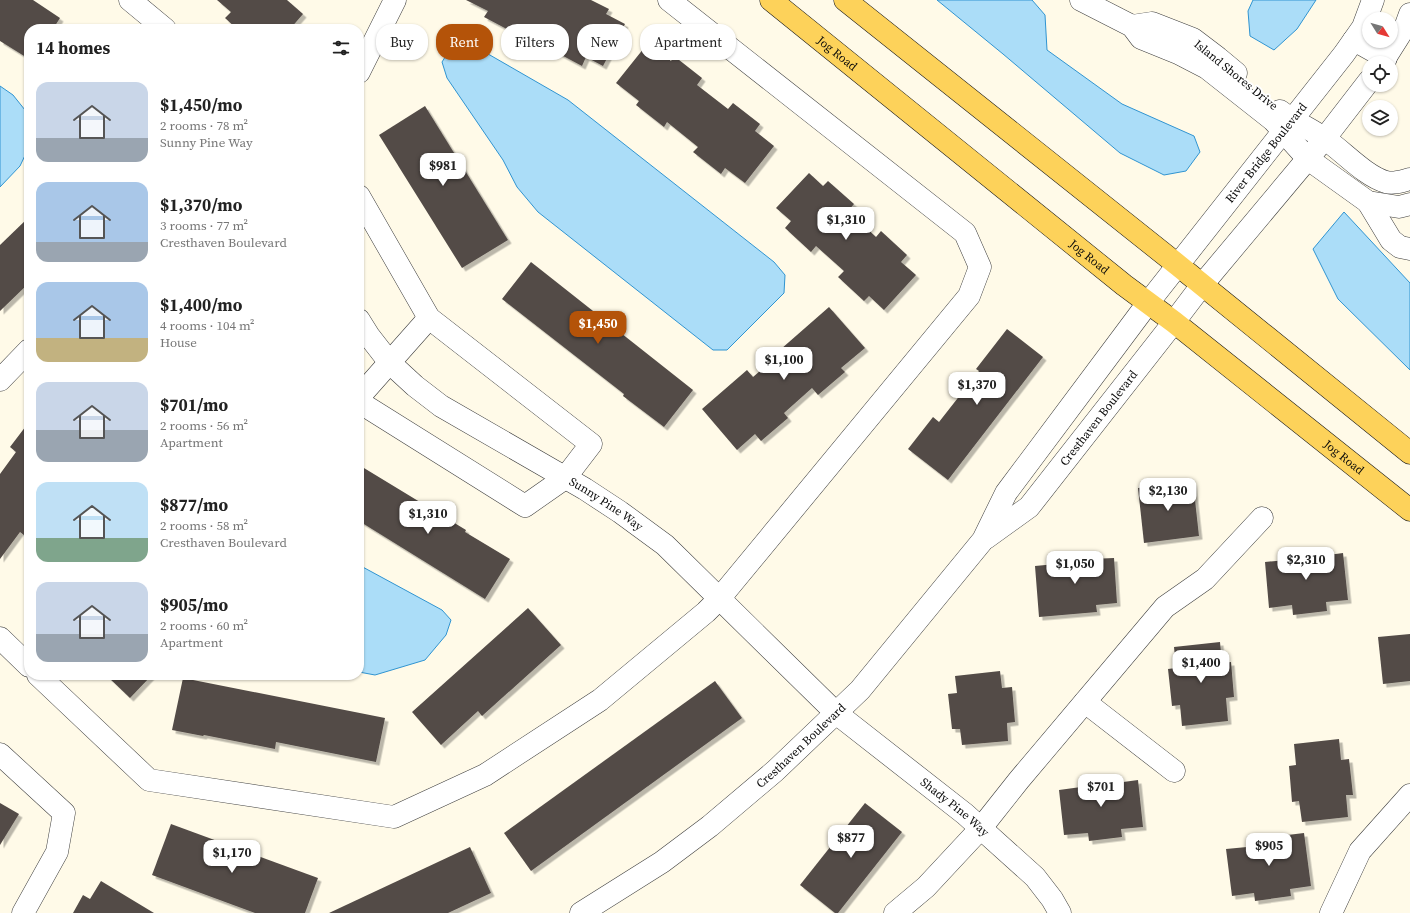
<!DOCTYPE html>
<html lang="en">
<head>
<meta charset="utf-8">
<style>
  body { margin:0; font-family:"Source Serif 4",serif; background:#f6f6f6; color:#222; height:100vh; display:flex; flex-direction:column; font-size:15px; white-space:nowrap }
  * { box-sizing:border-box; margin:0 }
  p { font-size:13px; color:#767676 }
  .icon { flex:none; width:22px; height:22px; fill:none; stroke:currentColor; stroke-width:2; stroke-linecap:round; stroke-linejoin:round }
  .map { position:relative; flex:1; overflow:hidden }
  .details { position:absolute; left:24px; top:24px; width:340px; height:656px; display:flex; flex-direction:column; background:#fff; border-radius:16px; box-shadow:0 1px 3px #0004 }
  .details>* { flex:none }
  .banner { position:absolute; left:376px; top:24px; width:380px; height:36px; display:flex; gap:8px }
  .needle { width:26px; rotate:127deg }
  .tools { position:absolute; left:1362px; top:12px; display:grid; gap:8px }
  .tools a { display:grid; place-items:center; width:36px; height:36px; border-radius:50%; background:#fff; box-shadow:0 1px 3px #0004; font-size:20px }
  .price { position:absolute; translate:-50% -34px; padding:0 9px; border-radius:8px; background:#fff; color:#222; font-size:13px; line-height:26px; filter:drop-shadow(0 1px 2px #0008) }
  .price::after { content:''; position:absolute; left:50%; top:24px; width:12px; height:9px; margin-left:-6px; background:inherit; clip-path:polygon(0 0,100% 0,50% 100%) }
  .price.selected { background:#b45309; color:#fff }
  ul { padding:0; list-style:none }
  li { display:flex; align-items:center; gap:12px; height:100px; padding:0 12px }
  li span { display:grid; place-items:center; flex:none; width:112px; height:80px; border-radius:12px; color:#555 }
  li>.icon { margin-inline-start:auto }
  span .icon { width:48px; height:48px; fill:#fffc; stroke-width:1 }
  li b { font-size:17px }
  h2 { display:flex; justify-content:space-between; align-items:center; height:48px; padding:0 12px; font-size:17px }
  .tag { padding:0 14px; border-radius:16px; background:#fff; box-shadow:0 1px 3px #0004; font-size:14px; line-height:36px }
  .tag.selected { background:#b45309; color:#fff }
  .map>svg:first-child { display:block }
  .water { fill:#abddf8; stroke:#3094d1 }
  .building { fill:#534b47; filter:url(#shadow) }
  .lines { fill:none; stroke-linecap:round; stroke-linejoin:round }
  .minor-casing { stroke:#3d3d3d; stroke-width:23 }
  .major-casing { stroke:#1b1b1b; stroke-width:23 }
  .minor { stroke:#fff; stroke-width:22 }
  .major { stroke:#fdd25a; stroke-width:22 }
  .labels { text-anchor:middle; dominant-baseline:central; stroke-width:4; stroke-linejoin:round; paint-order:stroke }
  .street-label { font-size:12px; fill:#0a0a0a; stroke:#fff }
</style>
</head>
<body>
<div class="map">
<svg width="1410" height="913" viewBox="0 0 1410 913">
  <defs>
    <filter id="shadow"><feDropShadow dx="3.5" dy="3.5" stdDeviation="0" flood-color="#0004"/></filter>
  </defs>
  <rect width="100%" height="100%" fill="#fffae8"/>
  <g class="water">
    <path d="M 937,0 L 1032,0 L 1045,15 L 1047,50 L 1122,104 L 1194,136 L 1200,152 L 1186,171 L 1164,175 L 1120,153 L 1003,54 Z"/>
    <path d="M 1253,0 L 1316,0 L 1297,29 L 1274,50 L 1250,36 L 1248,11 Z"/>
    <path d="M 469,43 L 568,100 L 774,262 L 785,275 L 784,293 L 727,350 L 713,350 L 538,212 L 517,187 L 503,160 L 447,78 L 442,62 L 452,46 Z"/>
    <path d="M 0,86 L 13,95 L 29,115 L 29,147 L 20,166 L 0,187 Z"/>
    <path d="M 1344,212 L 1410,283 L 1410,370 L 1338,299 L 1313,249 Z"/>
    <path d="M 359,565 L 442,610 L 451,620 L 446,635 L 425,660 L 375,675 L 359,672 Z"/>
  </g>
  <g class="building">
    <path d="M 0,0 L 33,0 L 60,18 L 53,29 L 29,29 L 29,59 L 0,41 Z"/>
    <path d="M 217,0 L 287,0 L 303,14 L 290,29 L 237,29 L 225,18 L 231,12 Z"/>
    <path d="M 466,0 L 591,0 L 609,9 L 606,14 L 625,24 L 603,66 L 586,57 L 582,66 L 552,50 L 555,44 L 520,26 L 516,34 L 484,17 L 488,11 Z"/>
    <path d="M 648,43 L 671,61 L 674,56 L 702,78 L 697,85 L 728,109 L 733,103 L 760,124 L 755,131 L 774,146 L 745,183 L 725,168 L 721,174 L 693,152 L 698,147 L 667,122 L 664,127 L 636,105 L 639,101 L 616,83 Z"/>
    <path d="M 425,106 L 508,240 L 462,268 L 379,135 Z"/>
    <path d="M 809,173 L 823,186 L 828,181 L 854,204 L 848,211 L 876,237 L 881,231 L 907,255 L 901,262 L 916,275 L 884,310 L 869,296 L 864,301 L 838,277 L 844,271 L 816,246 L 811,252 L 785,228 L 791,221 L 776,208 Z"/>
    <path d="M 29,217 L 29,283 L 0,311 L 0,245 Z"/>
    <path d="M 531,262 L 693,390 L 664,427 L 623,396 L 624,394 L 502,299 Z"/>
    <path d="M 829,307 L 865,348 L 841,368 L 845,372 L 818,395 L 812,388 L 784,413 L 788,418 L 761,441 L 755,434 L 737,450 L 702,409 L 747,370 L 753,377 L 783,351 L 781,349 Z"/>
    <path d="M 1007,329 L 1043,357 L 948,480 L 908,449 L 933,417 L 939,422 L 979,371 L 976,369 Z"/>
    <path d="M 29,422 L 29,539 L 20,532 L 0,559 L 0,474 L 16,452 L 10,447 Z"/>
    <path d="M 359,465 L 466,530 L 465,532 L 510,559 L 485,599 L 359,521 Z"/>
    <path d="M 1193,482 L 1199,536 L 1144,543 L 1138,488 Z"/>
    <path d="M 1320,547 L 1321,556 L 1343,553 L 1348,600 L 1326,602 L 1327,611 L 1293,615 L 1292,605 L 1269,608 L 1265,562 L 1287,560 L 1286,551 Z"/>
    <path d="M 1090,551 L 1091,559 L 1114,558 L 1117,603 L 1096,605 L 1097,612 L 1039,617 L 1035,566 L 1056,564 L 1056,554 Z"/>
    <path d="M 528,608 L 561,645 L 482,716 L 478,711 L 441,745 L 412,712 Z"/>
    <path d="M 1410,634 L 1410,681 L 1383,684 L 1378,637 Z"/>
    <path d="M 1220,642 L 1222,663 L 1231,662 L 1234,697 L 1226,698 L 1228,721 L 1182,726 L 1180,705 L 1172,706 L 1168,669 L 1176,668 L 1174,647 Z"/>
    <path d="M 1000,671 L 1002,688 L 1012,687 L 1015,722 L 1007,723 L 1008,741 L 962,745 L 960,729 L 952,729 L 948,694 L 957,693 L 955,676 Z"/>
    <path d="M 106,675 L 152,675 L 130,698 Z"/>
    <path d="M 183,678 L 385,718 L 376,762 L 276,742 L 275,749 L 204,735 L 203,736 L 172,730 Z"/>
    <path d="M 715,681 L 742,718 L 531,871 L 504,833 Z"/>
    <path d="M 1339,739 L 1341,760 L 1349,759 L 1353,795 L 1346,795 L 1348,817 L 1302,822 L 1299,801 L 1292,802 L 1289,766 L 1296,765 L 1294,744 Z"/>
    <path d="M 1115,776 L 1116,783 L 1138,780 L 1143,827 L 1121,829 L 1122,837 L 1089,841 L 1088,833 L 1064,835 L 1059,790 L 1081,787 L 1080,780 Z"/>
    <path d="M 0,803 L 19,814 L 0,845 Z"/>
    <path d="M 865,803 L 902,832 L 838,913 L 835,913 L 800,885 Z"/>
    <path d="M 171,824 L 318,878 L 305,913 L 255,913 L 152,875 Z"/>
    <path d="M 1304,833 L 1311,886 L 1290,889 L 1291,896 L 1255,901 L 1254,893 L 1232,896 L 1226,849 L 1247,847 L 1246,840 Z"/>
    <path d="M 470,847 L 491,893 L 448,913 L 329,913 Z"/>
    <path d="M 101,881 L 154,913 L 73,913 L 83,895 L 90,899 Z"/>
  </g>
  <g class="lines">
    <g class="minor-casing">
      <g id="minor">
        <path d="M 130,0 L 165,29"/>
        <path d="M 1081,0 L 1132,26 L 1141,38 L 1178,53 L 1207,68 L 1273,120 L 1308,159 L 1368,202 L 1399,207 L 1410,204"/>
        <path d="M 1132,26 L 1152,23 L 1193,39 L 1218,58 L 1236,73"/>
        <path d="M 1354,40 L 1386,58"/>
        <path d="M 1382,63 L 1406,25 L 1410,14"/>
        <path d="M 359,72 L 395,0"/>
        <path d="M 1280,111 C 1294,122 1311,129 1325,139 C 1343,151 1365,176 1386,182 C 1394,184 1402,181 1410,179"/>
        <path d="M 359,196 L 429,318 L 591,444 L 565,478 L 525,506 L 359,402"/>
        <path d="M 1368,202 L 1391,240 L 1400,247 L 1410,249"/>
        <path id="s1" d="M 359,320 L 369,336 L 390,363 L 415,386 L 441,406 L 585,489 L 620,512 L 665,545 L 836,713 L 965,814 L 1035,877 L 1052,899 L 1060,913"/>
        <path d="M 0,380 L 29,350"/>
        <path d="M 359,397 L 429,318"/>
        <path id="s2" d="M 986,538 L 1029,507 L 1174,322 L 1202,285 L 1325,138 L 1369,81"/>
        <path d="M 0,638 L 29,666"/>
        <path d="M 38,675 L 149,780 L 394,817 L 485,775 L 600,700 L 706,612 L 719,599 L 969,296 L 980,267 L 965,233 L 669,0"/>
        <path d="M 1085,702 L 1174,771"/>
        <path d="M 0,754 L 64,813 L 57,852 L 23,913"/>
        <path id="s3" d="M 581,913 L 662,862 L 710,826 L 775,771 L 860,690 L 983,540 L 1006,493 L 1148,303 L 1344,54 L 1363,27 L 1373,0"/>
        <path d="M 895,913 L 926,887 L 981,828 L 1019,780 L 1165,607 L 1205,579 L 1262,518"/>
        <path d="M 1331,913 L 1360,851 L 1410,795"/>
      </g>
    </g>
    <g class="major-casing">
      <g id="major">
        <path id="s4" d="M 771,0 L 1124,285 L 1174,322 L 1410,510"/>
        <path d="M 845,0 L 1179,266 L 1410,453"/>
      </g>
    </g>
    <use href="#minor" class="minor"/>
    <use href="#major" class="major"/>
  </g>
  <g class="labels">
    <g class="street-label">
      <text stroke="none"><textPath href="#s4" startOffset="85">Jog Road</textPath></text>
      <text transform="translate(1236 75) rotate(39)">Island Shores Drive</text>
      <text stroke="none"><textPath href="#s3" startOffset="1033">River Bridge Boulevard</textPath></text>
      <text stroke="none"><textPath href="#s4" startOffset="409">Jog Road</textPath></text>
      <text stroke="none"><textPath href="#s2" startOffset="166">Cresthaven Boulevard</textPath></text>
      <text stroke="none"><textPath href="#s4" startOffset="733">Jog Road</textPath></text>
      <text stroke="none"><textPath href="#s1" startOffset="312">Sunny Pine Way</textPath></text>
      <text stroke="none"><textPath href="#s3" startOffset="277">Cresthaven Boulevard</textPath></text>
      <text stroke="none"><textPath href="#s1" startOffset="775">Shady Pine Way</textPath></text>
    </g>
  </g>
</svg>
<div class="tools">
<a><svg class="needle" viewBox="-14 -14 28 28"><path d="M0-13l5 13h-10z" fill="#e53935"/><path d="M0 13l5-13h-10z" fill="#767676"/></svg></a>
<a><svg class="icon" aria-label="locate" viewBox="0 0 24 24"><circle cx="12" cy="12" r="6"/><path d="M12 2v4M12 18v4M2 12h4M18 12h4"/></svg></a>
<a><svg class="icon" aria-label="layers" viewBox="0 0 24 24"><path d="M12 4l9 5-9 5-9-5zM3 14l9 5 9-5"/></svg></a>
</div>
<b class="price" style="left:443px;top:187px">$981</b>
<b class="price" style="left:846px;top:241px">$1,310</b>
<b class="price selected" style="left:598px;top:345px">$1,450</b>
<b class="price" style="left:784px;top:381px">$1,100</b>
<b class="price" style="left:977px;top:406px">$1,370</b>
<b class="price" style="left:1168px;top:512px">$2,130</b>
<b class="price" style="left:428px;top:535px">$1,310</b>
<b class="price" style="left:1306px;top:581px">$2,310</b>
<b class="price" style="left:1075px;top:585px">$1,050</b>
<b class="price" style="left:1201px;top:684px">$1,400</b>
<b class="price" style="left:1101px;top:808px">$701</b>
<b class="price" style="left:851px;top:859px">$877</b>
<b class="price" style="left:1269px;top:867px">$905</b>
<b class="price" style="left:232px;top:874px">$1,170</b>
<div class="banner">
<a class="tag">Buy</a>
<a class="tag selected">Rent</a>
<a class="tag">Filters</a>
<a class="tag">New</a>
<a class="tag">Apartment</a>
</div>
<section class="details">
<h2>14 homes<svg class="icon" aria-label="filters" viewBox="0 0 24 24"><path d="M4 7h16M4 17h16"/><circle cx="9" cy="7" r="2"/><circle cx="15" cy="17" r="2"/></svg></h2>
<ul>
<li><span style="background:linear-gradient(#c9d6e8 70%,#9aa5b1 0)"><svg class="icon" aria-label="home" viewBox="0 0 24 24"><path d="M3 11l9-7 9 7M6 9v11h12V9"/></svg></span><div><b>$1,450/mo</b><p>2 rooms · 78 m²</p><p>Sunny Pine Way</p></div></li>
<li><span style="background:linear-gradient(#a9c7e8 75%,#9aa5b1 0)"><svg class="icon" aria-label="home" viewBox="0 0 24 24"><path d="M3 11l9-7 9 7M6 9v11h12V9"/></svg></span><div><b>$1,370/mo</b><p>3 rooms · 77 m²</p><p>Cresthaven Boulevard</p></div></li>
<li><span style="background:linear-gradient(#a9c7e8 70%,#c2b280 0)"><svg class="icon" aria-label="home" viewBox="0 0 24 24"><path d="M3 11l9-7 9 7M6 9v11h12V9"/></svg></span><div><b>$1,400/mo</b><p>4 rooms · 104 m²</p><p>House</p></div></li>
<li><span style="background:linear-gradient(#c9d6e8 60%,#9aa5b1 0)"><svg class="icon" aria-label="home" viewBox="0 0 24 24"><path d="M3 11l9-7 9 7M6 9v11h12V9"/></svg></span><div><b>$701/mo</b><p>2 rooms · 56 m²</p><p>Apartment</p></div></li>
<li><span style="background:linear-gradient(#bfe0f5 70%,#7fa58c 0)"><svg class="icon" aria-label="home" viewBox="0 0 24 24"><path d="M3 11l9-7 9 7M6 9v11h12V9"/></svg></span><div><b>$877/mo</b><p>2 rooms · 58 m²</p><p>Cresthaven Boulevard</p></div></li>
<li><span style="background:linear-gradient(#c9d6e8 65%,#9aa5b1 0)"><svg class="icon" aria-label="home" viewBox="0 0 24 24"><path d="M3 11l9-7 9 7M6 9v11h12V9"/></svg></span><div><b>$905/mo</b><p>2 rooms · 60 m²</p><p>Apartment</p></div></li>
</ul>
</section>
</div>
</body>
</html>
